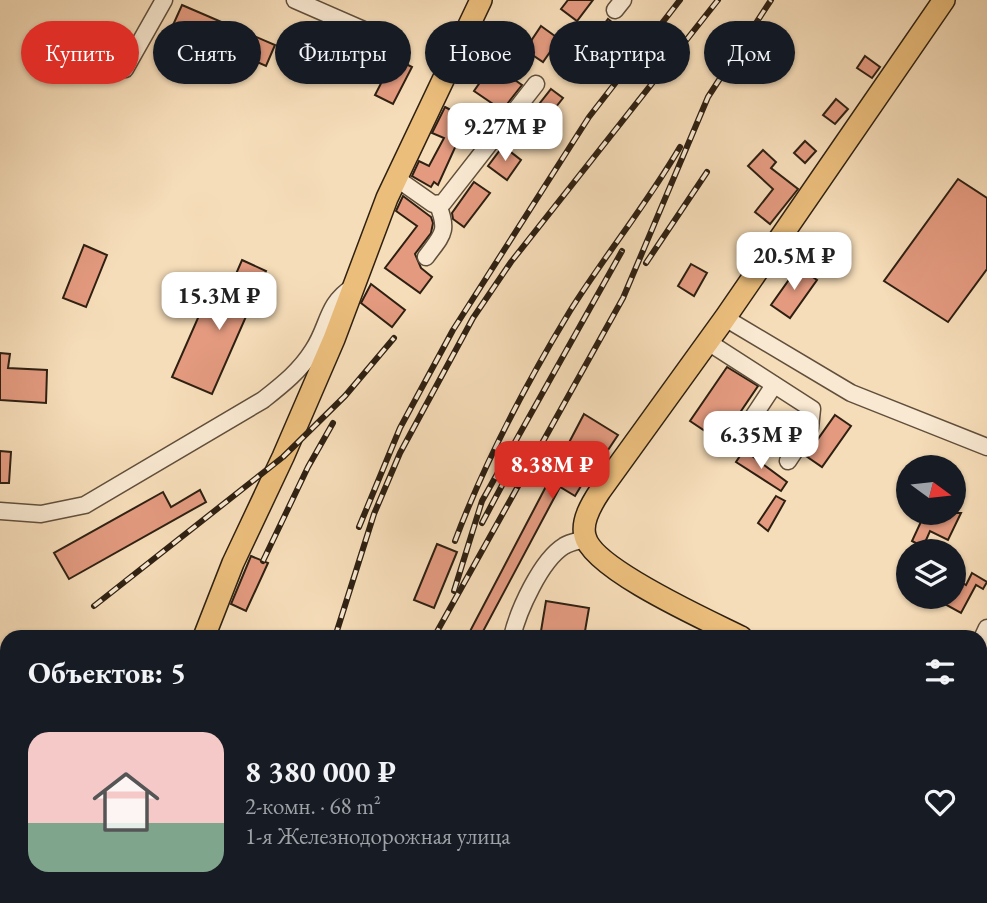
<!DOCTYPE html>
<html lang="ru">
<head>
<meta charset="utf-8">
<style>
  body { margin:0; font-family:"EB Garamond",serif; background:#20242c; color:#f1f3f6; height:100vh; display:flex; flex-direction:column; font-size:26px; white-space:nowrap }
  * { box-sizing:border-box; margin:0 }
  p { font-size:23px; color:#9ea1a6 }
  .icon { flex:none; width:38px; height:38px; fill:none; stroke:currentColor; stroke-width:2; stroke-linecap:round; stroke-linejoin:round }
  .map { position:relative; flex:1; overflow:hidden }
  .drawer { position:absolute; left:0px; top:630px; width:987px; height:273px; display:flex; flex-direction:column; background:#171b24; border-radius:21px 21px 0 0; box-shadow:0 2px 5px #0004 }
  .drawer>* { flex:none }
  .banner { position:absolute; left:21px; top:21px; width:945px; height:63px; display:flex; gap:14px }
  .needle { width:46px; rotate:105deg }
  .controls { position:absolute; left:896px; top:455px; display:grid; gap:14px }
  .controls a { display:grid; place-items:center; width:70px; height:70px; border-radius:50%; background:#171b24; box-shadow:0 2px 5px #0004; font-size:35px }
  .price { position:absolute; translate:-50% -60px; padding:0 16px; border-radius:14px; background:#fff; color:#222; font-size:23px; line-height:46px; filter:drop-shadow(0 2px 4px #0008) }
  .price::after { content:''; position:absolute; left:50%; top:42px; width:21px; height:16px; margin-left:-10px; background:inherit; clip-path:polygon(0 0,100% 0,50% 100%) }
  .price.on { background:#d93025; color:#fff }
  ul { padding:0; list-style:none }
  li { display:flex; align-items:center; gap:21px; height:175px; padding:0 28px }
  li+li { border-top:2px solid #363941 }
  li span { display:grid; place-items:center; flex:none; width:196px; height:140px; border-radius:21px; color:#555 }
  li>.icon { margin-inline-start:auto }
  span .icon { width:84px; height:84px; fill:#fffc; stroke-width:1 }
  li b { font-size:30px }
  h2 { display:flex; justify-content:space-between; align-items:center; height:84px; padding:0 28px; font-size:30px }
  .chip { padding:0 24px; border-radius:32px; background:#171b24; box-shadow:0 2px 5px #0004; font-size:24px; line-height:63px }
  .chip.on { background:#d93025; color:#fff }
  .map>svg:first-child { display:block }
  .building { fill:#e39a7f; stroke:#2e2012; stroke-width:2 }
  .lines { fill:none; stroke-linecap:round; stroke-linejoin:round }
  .minor-casing { stroke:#604f3c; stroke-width:19 }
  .major-casing { stroke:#2e2012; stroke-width:24 }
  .minor { stroke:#f9e9d2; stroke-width:16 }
  .major { stroke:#ebbe7c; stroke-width:21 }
  .rail-casing { stroke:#2e2012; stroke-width:6 }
  .rail { stroke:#f9e9d2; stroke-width:3.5; stroke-dasharray:10; stroke-linecap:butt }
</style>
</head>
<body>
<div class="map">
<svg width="987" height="903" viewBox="0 0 987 903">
  <rect width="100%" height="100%" fill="#f6ddb9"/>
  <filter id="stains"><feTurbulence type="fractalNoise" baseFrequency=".00286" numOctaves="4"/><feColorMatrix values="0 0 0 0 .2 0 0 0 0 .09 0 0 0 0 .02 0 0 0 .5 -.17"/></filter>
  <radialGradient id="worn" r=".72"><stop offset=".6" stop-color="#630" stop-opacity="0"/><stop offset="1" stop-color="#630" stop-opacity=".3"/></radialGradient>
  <g class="building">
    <path d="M 568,0 L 593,0 L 577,21 L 561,9 Z"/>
    <path d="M 182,5 L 275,45 L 266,66 L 173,25 Z"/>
    <path d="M 608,19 L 623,31 L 609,51 L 593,39 Z"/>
    <path d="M 541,26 L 559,39 L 543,62 L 525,50 Z"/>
    <path d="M 865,56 L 880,67 L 872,78 L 857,68 Z"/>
    <path d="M 394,58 L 412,67 L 393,104 L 375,95 Z"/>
    <path d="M 490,68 L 509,81 L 512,78 L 522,85 L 490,126 L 482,119 L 493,104 L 474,91 Z"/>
    <path d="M 551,89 L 563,98 L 548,117 L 536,108 Z"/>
    <path d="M 836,99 L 848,109 L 835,124 L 823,115 Z"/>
    <path d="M 445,107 L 468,119 L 438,185 L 434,182 L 431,187 L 412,176 L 419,161 L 429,166 L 444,138 L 432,133 Z"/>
    <path d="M 805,141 L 816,151 L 805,163 L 794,153 Z"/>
    <path d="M 503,146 L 521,160 L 507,180 L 488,166 Z"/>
    <path d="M 763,150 L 776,162 L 771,168 L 798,189 L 770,224 L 755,212 L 773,189 L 748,166 Z"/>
    <path d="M 958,179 L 987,198 L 987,269 L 948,322 L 884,281 Z"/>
    <path d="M 474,182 L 490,193 L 464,227 L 453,219 L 452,213 Z"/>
    <path d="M 403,196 L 431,217 L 433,223 L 431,233 L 415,254 L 421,268 L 432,277 L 420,293 L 385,268 L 417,226 L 396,211 Z"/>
    <path d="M 84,245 L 107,255 L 86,307 L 63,298 Z"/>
    <path d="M 242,260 L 266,271 L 212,394 L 172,377 L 201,311 L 217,318 Z"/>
    <path d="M 691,264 L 707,273 L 694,296 L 678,286 Z"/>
    <path d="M 798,267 L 817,280 L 790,318 L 771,305 Z"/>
    <path d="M 371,284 L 405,310 L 392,327 L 361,303 Z"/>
    <path d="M 0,353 L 10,354 L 8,368 L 47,370 L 46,403 L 0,400 Z"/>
    <path d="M 727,367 L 758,386 L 735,420 L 741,429 L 735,438 L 729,434 L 723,443 L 690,421 Z"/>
    <path d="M 584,414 L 618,435 L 598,465 L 595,463 L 575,496 L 560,487 L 480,637 L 467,637 Z"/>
    <path d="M 835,415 L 851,426 L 822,467 L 806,456 Z"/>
    <path d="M 744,450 L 787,482 L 781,491 L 736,462 Z"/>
    <path d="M 0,451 L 11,452 L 9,483 L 0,483 Z"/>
    <path d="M 200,490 L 206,502 L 69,579 L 54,553 L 163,492 L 171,507 Z"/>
    <path d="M 776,496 L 785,501 L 768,531 L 758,523 Z"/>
    <path d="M 925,513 L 961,513 L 948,540 L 930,531 L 923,547 L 912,541 Z"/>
    <path d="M 437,544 L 457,552 L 434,608 L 414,600 Z"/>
    <path d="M 251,556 L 268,563 L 246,611 L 231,604 Z"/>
    <path d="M 972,573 L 987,582 L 983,589 L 976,585 L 961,613 L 932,597 L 954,597 L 961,582 L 966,585 Z"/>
    <path d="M 546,601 L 589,608 L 584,637 L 540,637 Z"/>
  </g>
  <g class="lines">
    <g class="minor-casing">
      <g id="minor">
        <path d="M 295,0 L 366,31"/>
        <path d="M 615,10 L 623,0"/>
        <path d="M 125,69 L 164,0"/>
        <path d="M 396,178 L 433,204 L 443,203 L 536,84"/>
        <path d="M 426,257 C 442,235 449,232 438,205"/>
        <path d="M 725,318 L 851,393 L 987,447"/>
        <path d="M 708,342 L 812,409 L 810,428 L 788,461"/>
        <path d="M 749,423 L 774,385"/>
        <path d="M 0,511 L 41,514 L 85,505 L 263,400 C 282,385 300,371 313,350 C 329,326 326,304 353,287"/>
        <path d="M 512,637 C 518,611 541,560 564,546 C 570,542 579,541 585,539"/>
        <path d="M 980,643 L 987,628"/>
        <path d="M 980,710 L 987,712"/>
        <path d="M 506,896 L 508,903"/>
        <path d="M 466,903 L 467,896"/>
      </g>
    </g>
    <g class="major-casing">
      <g id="major">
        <path d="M 204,637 L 233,563 L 283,457 L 334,339 L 387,198 L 481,0"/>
        <path d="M 741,637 C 709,621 592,569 585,536 C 581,521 592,503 600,491 L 725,318 L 944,0"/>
        <path d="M 980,843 L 987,849"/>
        <path d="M 88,903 L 91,896"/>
      </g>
    </g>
    <use href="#minor" class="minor"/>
    <use href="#major" class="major"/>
    <g class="rail-casing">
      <g id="rail">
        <path d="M 646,263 L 707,172"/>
        <path d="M 482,523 L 507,476"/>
        <path d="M 359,527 L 400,428 L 453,330 L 589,117 L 680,0"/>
        <path d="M 455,541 C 485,461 526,384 570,311 C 605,255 647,204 680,147"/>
        <path d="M 263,561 L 308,467 L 333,423"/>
        <path d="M 454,591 L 482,501 L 622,251"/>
        <path d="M 94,606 L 283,457 L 345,396 L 394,338"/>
        <path d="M 335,637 L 374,514 L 400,453 L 473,318 L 511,262 L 718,0"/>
        <path d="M 434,637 L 623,298 L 708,97 L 771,0"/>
        <path d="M 291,903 L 292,896"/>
      </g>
    </g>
    <use href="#rail" class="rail"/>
  </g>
  <rect width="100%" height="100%" filter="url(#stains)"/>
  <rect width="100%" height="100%" fill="url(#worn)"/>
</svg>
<div class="controls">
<a><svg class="needle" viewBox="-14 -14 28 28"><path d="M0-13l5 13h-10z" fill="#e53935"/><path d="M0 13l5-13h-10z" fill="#9ea1a6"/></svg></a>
<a><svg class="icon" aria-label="layers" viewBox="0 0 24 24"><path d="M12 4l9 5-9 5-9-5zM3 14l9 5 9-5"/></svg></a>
</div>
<b class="price" style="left:505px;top:163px">9.27M ₽</b>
<b class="price" style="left:794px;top:292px">20.5M ₽</b>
<b class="price" style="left:219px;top:332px">15.3M ₽</b>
<b class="price" style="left:761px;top:471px">6.35M ₽</b>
<b class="price on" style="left:552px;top:501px">8.38M ₽</b>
<div class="banner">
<a class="chip on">Купить</a>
<a class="chip">Снять</a>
<a class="chip">Фильтры</a>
<a class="chip">Новое</a>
<a class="chip">Квартира</a>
<a class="chip">Дом</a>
</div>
<section class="drawer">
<h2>Объектов: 5<svg class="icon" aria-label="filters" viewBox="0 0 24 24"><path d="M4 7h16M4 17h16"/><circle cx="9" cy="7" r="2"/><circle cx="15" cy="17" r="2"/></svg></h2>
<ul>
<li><span style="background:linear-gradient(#f6c9c9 65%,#7fa58c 0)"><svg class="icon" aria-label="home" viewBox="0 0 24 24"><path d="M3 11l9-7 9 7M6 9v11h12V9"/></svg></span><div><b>8 380 000 ₽</b><p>2-комн. · 68 m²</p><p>1-я Железнодорожная улица</p></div><svg class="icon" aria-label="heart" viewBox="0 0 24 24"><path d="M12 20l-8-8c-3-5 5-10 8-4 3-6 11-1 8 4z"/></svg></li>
</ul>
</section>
</div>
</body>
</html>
